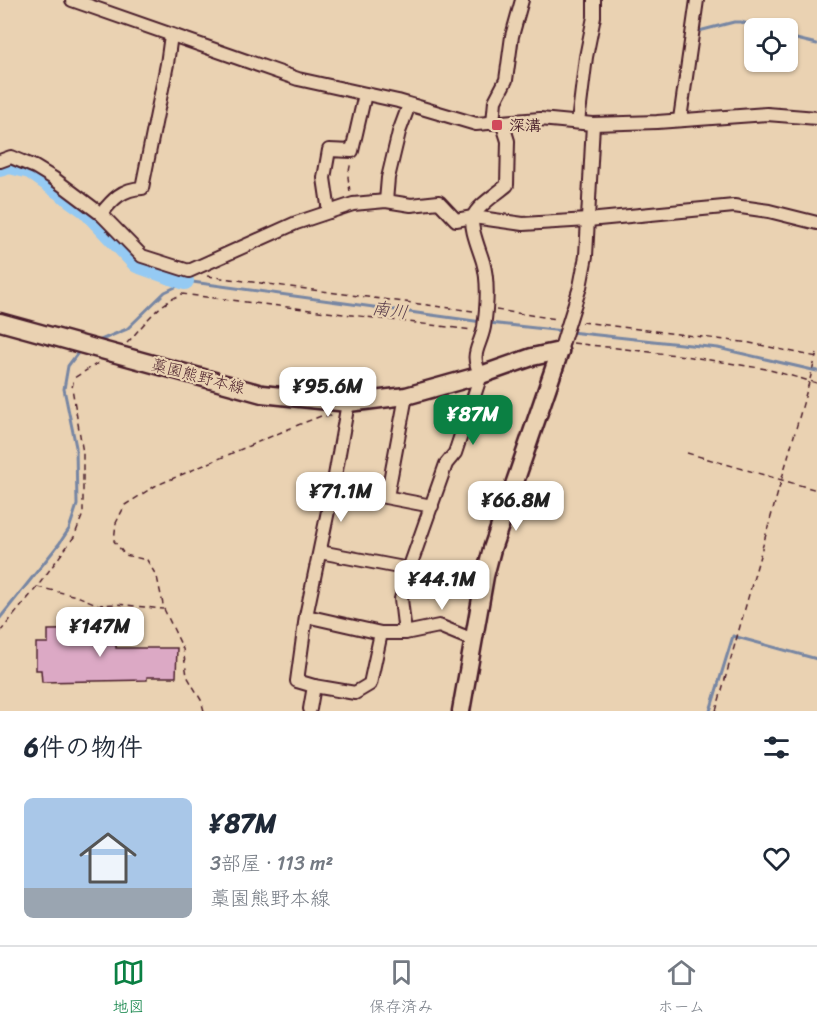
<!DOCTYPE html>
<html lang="ja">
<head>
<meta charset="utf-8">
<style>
  body { margin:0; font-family:Sriracha,"Klee One",sans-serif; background:#f6f6f7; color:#1f2937; height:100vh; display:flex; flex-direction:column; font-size:22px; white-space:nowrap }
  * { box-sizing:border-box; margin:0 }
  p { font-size:20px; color:#747a83 }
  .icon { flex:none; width:33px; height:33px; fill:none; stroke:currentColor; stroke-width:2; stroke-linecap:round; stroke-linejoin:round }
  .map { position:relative; height:711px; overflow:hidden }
  .panel { display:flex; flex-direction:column; background:#fff; flex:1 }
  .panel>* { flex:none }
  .fabs { position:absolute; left:744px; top:18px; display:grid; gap:12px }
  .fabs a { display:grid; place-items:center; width:54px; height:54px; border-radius:9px; background:#fff; box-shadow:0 2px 4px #0004; font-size:30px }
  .price { position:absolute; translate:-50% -51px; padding:0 14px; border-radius:12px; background:#fff; color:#222; font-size:20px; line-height:39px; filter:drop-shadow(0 2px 3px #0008) }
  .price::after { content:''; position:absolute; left:50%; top:36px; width:18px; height:14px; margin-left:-9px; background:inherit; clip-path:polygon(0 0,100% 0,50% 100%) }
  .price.selected { background:#0b8043; color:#fff }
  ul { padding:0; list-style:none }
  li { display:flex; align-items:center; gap:18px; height:150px; padding:0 24px }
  li span { display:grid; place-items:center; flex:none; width:168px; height:120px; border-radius:9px; color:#555 }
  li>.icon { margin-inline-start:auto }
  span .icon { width:72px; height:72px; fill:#fffc; stroke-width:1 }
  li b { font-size:26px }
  h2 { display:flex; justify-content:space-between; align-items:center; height:72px; padding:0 24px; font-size:26px }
  .tabs { display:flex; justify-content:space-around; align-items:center; height:84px; border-top:2px solid #e0e1e3; background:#fff; font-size:16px; color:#747a83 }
  .tabs a { display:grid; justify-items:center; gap:3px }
  .tabs .selected { color:#0b8043 }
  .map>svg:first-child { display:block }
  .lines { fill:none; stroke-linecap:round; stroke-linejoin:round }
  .stream { stroke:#7786a3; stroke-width:3 }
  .river { stroke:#95caf3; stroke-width:18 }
  .building { fill:#dca9c5; stroke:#4a1f2b; stroke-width:1.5 }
  .minor-casing { stroke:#4a1f2b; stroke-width:16 }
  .major-casing { stroke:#4a1f2b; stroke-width:21 }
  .path { stroke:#4a1f2b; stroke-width:1.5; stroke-dasharray:6 4.5; stroke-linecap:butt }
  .minor { stroke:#ead2b2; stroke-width:12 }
  .major { stroke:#ead2b2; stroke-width:16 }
  .path-bridge { stroke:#4a1f2b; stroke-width:1.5; stroke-dasharray:6 4.5; stroke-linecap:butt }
  .poi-dot { fill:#d1495b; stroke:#ead2b2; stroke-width:2 }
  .labels { text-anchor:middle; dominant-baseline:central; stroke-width:4.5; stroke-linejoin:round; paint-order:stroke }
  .poi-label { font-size:16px; font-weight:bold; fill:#4a1f2b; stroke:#ead2b2; text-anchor:start }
  .street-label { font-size:16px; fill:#4a1f2b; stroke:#ead2b2 }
  .water-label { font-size:18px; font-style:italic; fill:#553949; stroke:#ead2b2 }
</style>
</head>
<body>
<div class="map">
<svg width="817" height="711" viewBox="0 0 817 711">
  <rect width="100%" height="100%" fill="#ead2b2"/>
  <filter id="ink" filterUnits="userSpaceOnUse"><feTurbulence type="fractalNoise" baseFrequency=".0167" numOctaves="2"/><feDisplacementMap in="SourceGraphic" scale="12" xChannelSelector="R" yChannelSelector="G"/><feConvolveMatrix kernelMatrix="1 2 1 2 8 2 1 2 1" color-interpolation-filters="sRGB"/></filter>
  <g filter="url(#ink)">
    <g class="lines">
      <g class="stream">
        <path d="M 695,32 L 734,22 L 741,22 L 761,28"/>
        <path d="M 788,37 L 817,44"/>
        <path d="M 489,323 L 563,331"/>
        <path d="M 570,332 L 718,348 L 817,371"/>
        <path d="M 96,342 L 127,329 L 165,292 L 182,284 L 185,281 L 482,322"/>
        <path d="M 0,618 L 59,544 L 69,529 L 77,505 L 76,447 L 64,389 L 68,366 L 80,350"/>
        <path d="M 710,711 L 733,636 L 817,659"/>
      </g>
      <path class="river" d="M 0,168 L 10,165 L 30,170 L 86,210 L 137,264 L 185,281"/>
    </g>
    <path class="building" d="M 116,629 L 116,648 L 177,648 L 176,677 L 147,677 L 147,680 L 42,682 L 41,670 L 36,670 L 36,643 L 48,643 L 48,630 Z"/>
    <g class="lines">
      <g class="minor-casing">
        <g id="minor">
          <path d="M 72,0 L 298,79 L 398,101 L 476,124 L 540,119 L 593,124 L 657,122 L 767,114 L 817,118"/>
          <path d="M 680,119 L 697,0"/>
          <path d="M 578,122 L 586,57 L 594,17 L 594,0"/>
          <path d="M 493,123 L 495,101 L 506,80 L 512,36 L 522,0"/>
          <path d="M 0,161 L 11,157 L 35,167 L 53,178 L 101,214 L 142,256 L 189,271 L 296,223 L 353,204 L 386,201 L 411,205 L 439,202 L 456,220 L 473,217 L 523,224 L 588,220 L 734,206 L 769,211 L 817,223"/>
          <path d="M 386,201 L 388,178 L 399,132 L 409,105"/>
          <path d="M 329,212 L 324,178 L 329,150 L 352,151 L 365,94"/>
          <path d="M 101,214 C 113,199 122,189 142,188 L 167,64 L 171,35"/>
          <path d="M 560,351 L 580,287 L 586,256 L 593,124"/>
          <path d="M 348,403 L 333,487 L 306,616 L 297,681 L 314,686 L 355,693 L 370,684 L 381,633"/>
          <path d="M 333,487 L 432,506"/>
          <path d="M 387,497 L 406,396"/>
          <path d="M 320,552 L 409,569"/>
          <path d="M 306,616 L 381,633 L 405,633 L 439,626 L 473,640"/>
          <path d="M 405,633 L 401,599 L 409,569 L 446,464 L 455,453 L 481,375 C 469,353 480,348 484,327 C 487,306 489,282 483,262 C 480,251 469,226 473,217 C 478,205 497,194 507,185 L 508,141 L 502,122"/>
          <path d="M 310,709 L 314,686"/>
        </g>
      </g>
      <g class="major-casing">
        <g id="major">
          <path d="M 0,322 L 262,394 L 348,403 L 406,396 L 481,375 L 532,357 L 560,351"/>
          <path d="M 461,711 L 485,576 L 492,549 L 560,351"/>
        </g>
      </g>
      <g class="path">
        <path d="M 350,192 L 348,177 L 351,161"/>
        <path d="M 207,276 L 473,311"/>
        <path d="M 496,310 L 557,319"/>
        <path d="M 582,322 L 750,343 L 817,357"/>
        <path d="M 127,343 C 146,323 156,305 182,294 L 472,330"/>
        <path d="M 573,343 L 685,356 L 766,369 L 817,383"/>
        <path d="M 687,453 L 817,490"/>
        <path d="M 37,587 L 77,596 L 99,605 L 117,604 L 163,609"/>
        <path d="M 0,632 L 37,587 L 74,537 L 83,514 L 83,453 L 72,388 L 74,378 L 98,363"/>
        <path d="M 204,711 L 201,700 L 187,676 L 183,649 L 164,609 L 157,577 L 147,560 L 125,555 L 114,541 L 116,523 L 125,505 L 155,486 L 298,425 L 321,416 L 334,416"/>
        <path d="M 716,711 L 810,379"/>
      </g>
      <use href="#minor" class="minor"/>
      <use href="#major" class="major"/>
      <path class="path-bridge" d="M 810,379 L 817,353"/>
    </g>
  </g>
  <rect class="poi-dot" x="491" y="119" width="12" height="12" rx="3"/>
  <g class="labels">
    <g class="poi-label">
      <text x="509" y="125">深溝</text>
    </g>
    <g class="street-label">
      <text transform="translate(198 376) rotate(15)">藁園熊野本線</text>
    </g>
    <g class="water-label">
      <text transform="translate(390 310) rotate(8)">南川</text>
    </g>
  </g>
</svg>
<div class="fabs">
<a><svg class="icon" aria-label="locate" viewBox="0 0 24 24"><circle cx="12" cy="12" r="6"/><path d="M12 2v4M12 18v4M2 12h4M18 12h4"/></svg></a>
</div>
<b class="price" style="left:328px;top:418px">¥95.6M</b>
<b class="price selected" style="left:473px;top:446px">¥87M</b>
<b class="price" style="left:341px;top:523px">¥71.1M</b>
<b class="price" style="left:516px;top:532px">¥66.8M</b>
<b class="price" style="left:442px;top:611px">¥44.1M</b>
<b class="price" style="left:100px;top:658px">¥147M</b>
</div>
<section class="panel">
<h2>6件の物件<svg class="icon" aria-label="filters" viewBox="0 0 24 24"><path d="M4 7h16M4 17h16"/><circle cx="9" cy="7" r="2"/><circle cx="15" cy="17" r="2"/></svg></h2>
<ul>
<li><span style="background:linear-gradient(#a9c7e8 75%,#9aa5b1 0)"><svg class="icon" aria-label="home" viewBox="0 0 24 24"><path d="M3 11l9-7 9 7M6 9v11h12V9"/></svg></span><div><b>¥87M</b><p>3部屋 · 113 m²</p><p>藁園熊野本線</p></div><svg class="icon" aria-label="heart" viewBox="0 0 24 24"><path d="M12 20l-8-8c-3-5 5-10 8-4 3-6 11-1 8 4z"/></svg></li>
</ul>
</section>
<nav class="tabs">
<a class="selected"><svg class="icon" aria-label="map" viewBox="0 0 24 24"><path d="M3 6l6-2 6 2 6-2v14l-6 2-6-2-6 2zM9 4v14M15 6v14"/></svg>地図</a>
<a><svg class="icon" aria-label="saved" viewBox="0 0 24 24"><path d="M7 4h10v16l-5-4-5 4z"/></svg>保存済み</a>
<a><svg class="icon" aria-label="home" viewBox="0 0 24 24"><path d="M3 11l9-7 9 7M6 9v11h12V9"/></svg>ホーム</a>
</nav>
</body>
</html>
